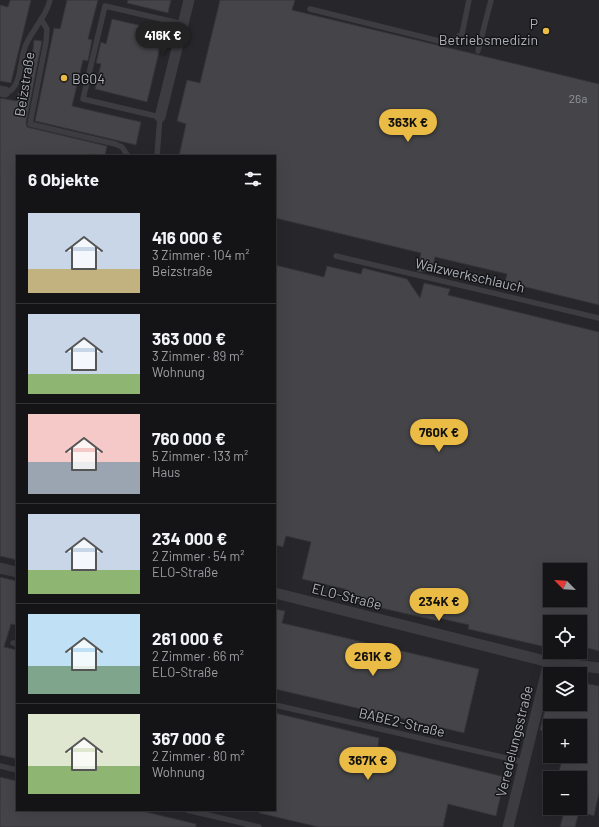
<!DOCTYPE html>
<html lang="de">
<head>
<meta charset="utf-8">
<style>
  body { margin:0; font-family:Barlow,sans-serif; background:#1d1d1f; color:#f1f3f6; height:100vh; display:flex; flex-direction:column; font-size:15px; white-space:nowrap }
  * { box-sizing:border-box; margin:0 }
  p { font-size:13px; color:#9d9ea1 }
  .icon { flex:none; width:22px; height:22px; fill:none; stroke:currentColor; stroke-width:2; stroke-linecap:round; stroke-linejoin:round }
  .map { position:relative; flex:1; overflow:hidden }
  .drawer { position:absolute; left:16px; top:155px; width:260px; height:656px; display:flex; flex-direction:column; background:#141416; border-radius:0px; box-shadow:0 4px 16px #0002,0 0 0 1px #333335 }
  .drawer>* { flex:none }
  .needle { width:26px; rotate:295deg }
  .tools { position:absolute; left:543px; top:563px; display:grid; gap:8px }
  .tools a { display:grid; place-items:center; width:44px; height:44px; border-radius:0px; background:#141416; box-shadow:0 4px 16px #0002,0 0 0 1px #333335; font-size:20px }
  .price { position:absolute; translate:-50% -34px; padding:0 9px; border-radius:14px; background:#eabb45; color:#111; font-size:13px; line-height:26px; filter:drop-shadow(0 1px 2px #0008) }
  .price::after { content:''; position:absolute; left:50%; top:24px; width:12px; height:9px; margin-left:-6px; background:inherit; clip-path:polygon(0 0,100% 0,50% 100%) }
  .price.current { background:#222; color:#fff }
  ul { padding:0; list-style:none }
  li { display:flex; align-items:center; gap:12px; height:100px; padding:0 12px }
  li+li { border-top:1px solid #333335 }
  li span { display:grid; place-items:center; flex:none; width:112px; height:80px; border-radius:0px; color:#555 }
  li>.icon { margin-inline-start:auto }
  span .icon { width:48px; height:48px; fill:#fffc; stroke-width:1 }
  li b { font-size:17px }
  h2 { display:flex; justify-content:space-between; align-items:center; height:48px; padding:0 12px; font-size:17px }
  .map>svg:first-child { display:block }
  .built { fill:#27262a; fill-rule:evenodd }
  .building { fill:#454549; stroke:#353438; fill-rule:evenodd }
  .lines { fill:none; stroke-linecap:round; stroke-linejoin:round }
  .service { stroke:#3c3c41; stroke-width:5.5 }
  .minor { stroke:#3c3c41; stroke-width:11 }
  .poi-dot { fill:#eabb45; stroke:#151518; stroke-width:1.5 }
  .labels { text-anchor:middle; dominant-baseline:central; stroke-width:3; stroke-linejoin:round; paint-order:stroke }
  .number-label { font-size:12px; fill:#94969e }
  .poi-label { font-size:14px; fill:#aeb1bb; stroke:#151518; text-anchor:end }
  .street-label { font-size:14px; fill:#aeb1bb; stroke:#151518 }
</style>
</head>
<body>
<div class="map">
<svg width="599" height="827" viewBox="0 0 599 827">
  <rect width="100%" height="100%" fill="#1a1a1d"/>
  <path class="built" d="M 0,0 L 599,0 L 599,827 L 0,827 ZM 17,156 L 275,156 L 275,810 L 17,810 ZM 550,570 L 580,570 L 580,600 L 550,600 ZM 550,622 L 580,622 L 580,652 L 550,652 ZM 550,674 L 580,674 L 580,704 L 550,704 ZM 550,726 L 580,726 L 580,756 L 550,756 ZM 550,778 L 580,778 L 580,808 L 550,808 Z"/>
  <g class="building">
    <path d="M 10,0 L 31,0 L 11,83 L 0,81 L 0,5 L 8,7 Z"/>
    <path d="M 67,0 L 98,0 L 88,39 L 92,40 L 88,61 L 83,60 L 72,106 L 141,122 L 136,145 L 35,121 L 54,28 L 60,29 Z"/>
    <path d="M 128,0 L 171,0 L 168,13 L 127,3 Z"/>
    <path d="M 220,0 L 295,0 L 292,10 L 599,84 L 599,305 L 505,282 L 507,274 L 435,257 L 432,270 L 421,272 L 417,271 L 421,253 L 275,218 L 275,156 L 179,156 L 186,124 L 177,121 L 187,80 L 200,83 Z"/>
    <path d="M 112,19 L 164,31 L 147,102 L 95,89 L 101,64 L 96,63 L 101,42 L 106,44 Z"/>
    <path d="M 34,40 L 42,41 L 26,123 L 27,127 L 107,146 L 105,156 L 92,154 L 91,156 L 17,156 L 17,560 L 0,556 L 0,98 L 17,101 L 18,93 L 28,95 Z"/>
    <path d="M 275,265 L 324,277 L 327,266 L 361,274 L 363,268 L 407,279 L 420,298 L 424,283 L 450,289 L 448,295 L 599,332 L 599,651 L 580,646 L 580,622 L 550,622 L 550,648 L 468,629 L 469,625 L 439,618 L 438,621 L 342,599 L 345,589 L 302,579 L 311,542 L 286,536 L 283,547 L 275,545 ZM 550,570 L 580,570 L 580,600 L 550,600 Z"/>
    <path d="M 0,577 L 17,581 L 17,625 L 11,624 L 4,647 L 17,650 L 17,759 L 0,755 Z"/>
    <path d="M 275,609 L 285,611 L 282,623 L 479,669 L 464,733 L 275,689 Z"/>
    <path d="M 580,682 L 599,686 L 599,793 L 594,816 L 580,812 L 580,808 L 575,827 L 560,827 L 565,808 L 580,808 L 580,778 L 565,778 L 565,777 L 558,775 L 563,756 L 580,756 L 580,726 L 550,726 L 550,733 L 540,730 L 545,710 L 549,711 L 550,707 L 555,708 L 556,704 L 580,704 Z"/>
    <path d="M 275,713 L 379,738 L 378,746 L 505,777 L 496,816 L 448,804 L 443,827 L 318,827 L 259,813 L 260,810 L 275,810 Z"/>
    <path d="M 0,777 L 17,781 L 17,810 L 138,810 L 196,824 L 196,827 L 0,827 Z"/>
  </g>
  <g class="lines">
    <g class="service">
      <path d="M 310,9 L 443,42 L 450,42 L 462,34 L 469,0"/>
      <path d="M 41,19 L 47,29 L 46,42 L 30,124 L 115,144 L 122,147 L 128,156"/>
      <path d="M 478,51 L 491,0"/>
      <path d="M 5,92 L 10,91 C 21,83 20,62 24,50 C 29,32 46,19 50,0"/>
      <path d="M 157,156 L 160,117 L 83,99 L 105,6 L 183,24"/>
      <path d="M 336,256 L 599,318"/>
      <path d="M 13,643 L 17,644"/>
      <path d="M 275,705 L 524,762"/>
      <path d="M 0,766 L 17,770"/>
      <path d="M 187,810 L 259,827"/>
    </g>
    <g class="minor">
      <path d="M 0,91 L 5,92"/>
      <path d="M 160,117 L 189,0"/>
      <path d="M 0,568 L 17,572"/>
      <path d="M 275,593 L 549,662 L 599,668"/>
      <path d="M 508,827 L 549,662"/>
    </g>
  </g>
  <g class="poi-dot">
    <circle cx="546" cy="31" r="4"/>
    <circle cx="64" cy="78" r="4"/>
  </g>
  <g class="labels">
    <g class="number-label">
      <text x="578" y="98">26a</text>
    </g>
    <g class="poi-label">
      <text x="538" y="23">P<tspan x="538" dy="16">Betriebsmedizin</tspan></text>
      <text x="72" y="78" text-anchor="start">BG04</text>
    </g>
    <g class="street-label">
      <text transform="translate(24 84) rotate(-81)">Beizstraße</text>
      <text transform="translate(470 275) rotate(13)">Walzwerkschlauch</text>
      <text transform="translate(347 596) rotate(14)">ELO-Straße</text>
      <text transform="translate(402 722) rotate(13)">BABE2-Straße</text>
      <text transform="translate(514 741) rotate(-76)">Veredelungsstraße</text>
    </g>
  </g>
</svg>
<div class="tools">
<a><svg class="needle" viewBox="-14 -14 28 28"><path d="M0-13l5 13h-10z" fill="#e53935"/><path d="M0 13l5-13h-10z" fill="#9d9ea1"/></svg></a>
<a><svg class="icon" aria-label="locate" viewBox="0 0 24 24"><circle cx="12" cy="12" r="6"/><path d="M12 2v4M12 18v4M2 12h4M18 12h4"/></svg></a>
<a><svg class="icon" aria-label="layers" viewBox="0 0 24 24"><path d="M12 4l9 5-9 5-9-5zM3 14l9 5 9-5"/></svg></a>
<a>+</a>
<a>−</a>
</div>
<b class="price current" style="left:163px;top:56px">416K €</b>
<b class="price" style="left:408px;top:143px">363K €</b>
<b class="price" style="left:439px;top:453px">760K €</b>
<b class="price" style="left:439px;top:622px">234K €</b>
<b class="price" style="left:373px;top:677px">261K €</b>
<b class="price" style="left:368px;top:781px">367K €</b>
<section class="drawer">
<h2>6 Objekte<svg class="icon" aria-label="filters" viewBox="0 0 24 24"><path d="M4 7h16M4 17h16"/><circle cx="9" cy="7" r="2"/><circle cx="15" cy="17" r="2"/></svg></h2>
<ul>
<li><span style="background:linear-gradient(#c9d6e8 70%,#c2b280 0)"><svg class="icon" aria-label="home" viewBox="0 0 24 24"><path d="M3 11l9-7 9 7M6 9v11h12V9"/></svg></span><div><b>416 000 €</b><p>3 Zimmer · 104 m²</p><p>Beizstraße</p></div></li>
<li><span style="background:linear-gradient(#c9d6e8 75%,#8fb573 0)"><svg class="icon" aria-label="home" viewBox="0 0 24 24"><path d="M3 11l9-7 9 7M6 9v11h12V9"/></svg></span><div><b>363 000 €</b><p>3 Zimmer · 89 m²</p><p>Wohnung</p></div></li>
<li><span style="background:linear-gradient(#f6c9c9 60%,#9aa5b1 0)"><svg class="icon" aria-label="home" viewBox="0 0 24 24"><path d="M3 11l9-7 9 7M6 9v11h12V9"/></svg></span><div><b>760 000 €</b><p>5 Zimmer · 133 m²</p><p>Haus</p></div></li>
<li><span style="background:linear-gradient(#c9d6e8 70%,#8fb573 0)"><svg class="icon" aria-label="home" viewBox="0 0 24 24"><path d="M3 11l9-7 9 7M6 9v11h12V9"/></svg></span><div><b>234 000 €</b><p>2 Zimmer · 54 m²</p><p>ELO-Straße</p></div></li>
<li><span style="background:linear-gradient(#bfe0f5 65%,#7fa58c 0)"><svg class="icon" aria-label="home" viewBox="0 0 24 24"><path d="M3 11l9-7 9 7M6 9v11h12V9"/></svg></span><div><b>261 000 €</b><p>2 Zimmer · 66 m²</p><p>ELO-Straße</p></div></li>
<li><span style="background:linear-gradient(#dfe7d0 65%,#8fb573 0)"><svg class="icon" aria-label="home" viewBox="0 0 24 24"><path d="M3 11l9-7 9 7M6 9v11h12V9"/></svg></span><div><b>367 000 €</b><p>2 Zimmer · 80 m²</p><p>Wohnung</p></div></li>
</ul>
</section>
</div>
</body>
</html>
